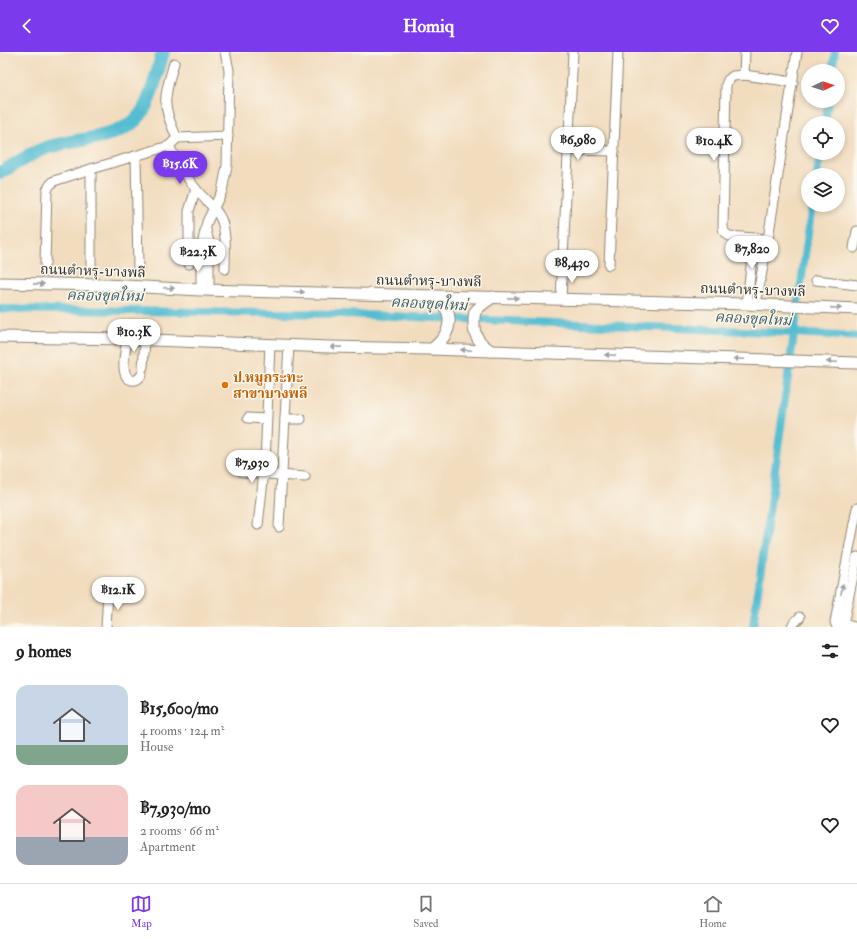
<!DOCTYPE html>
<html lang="en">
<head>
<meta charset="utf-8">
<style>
  body { margin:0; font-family:"IM FELL Double Pica","Noto Serif Thai",serif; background:#f6f6f6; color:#202124; height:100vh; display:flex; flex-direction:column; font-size:15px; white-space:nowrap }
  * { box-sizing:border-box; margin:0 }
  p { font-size:13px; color:#757577 }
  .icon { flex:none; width:22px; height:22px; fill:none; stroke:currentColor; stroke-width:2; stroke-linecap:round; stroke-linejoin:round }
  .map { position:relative; height:575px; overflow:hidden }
  .side { display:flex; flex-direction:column; background:#fff; flex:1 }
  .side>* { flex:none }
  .needle { width:26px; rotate:86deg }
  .buttons { position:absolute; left:801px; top:12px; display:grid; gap:8px }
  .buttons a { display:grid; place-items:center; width:44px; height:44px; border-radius:50%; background:#fff; box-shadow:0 2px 6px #0003; font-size:20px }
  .price { position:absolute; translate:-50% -34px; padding:0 9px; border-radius:14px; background:#fff; color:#222; font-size:13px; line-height:26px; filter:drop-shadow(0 1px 2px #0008) }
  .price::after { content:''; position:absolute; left:50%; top:24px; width:12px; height:9px; margin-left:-6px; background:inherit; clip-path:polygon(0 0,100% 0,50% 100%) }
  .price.on { background:#7c3aed; color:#fff }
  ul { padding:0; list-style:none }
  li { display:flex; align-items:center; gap:12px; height:100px; padding:0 16px }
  li span { display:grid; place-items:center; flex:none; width:112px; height:80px; border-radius:12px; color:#555 }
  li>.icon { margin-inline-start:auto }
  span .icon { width:48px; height:48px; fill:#fffc; stroke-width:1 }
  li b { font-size:17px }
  h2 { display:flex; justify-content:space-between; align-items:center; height:48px; padding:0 16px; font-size:17px }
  header { display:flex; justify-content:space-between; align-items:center; height:52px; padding:0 16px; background:#7c3aed; color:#fff; font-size:18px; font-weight:700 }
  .tab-bar { display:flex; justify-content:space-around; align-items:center; height:56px; border-top:1px solid #e0e0e0; background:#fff; font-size:11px; color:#757577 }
  .tab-bar a { display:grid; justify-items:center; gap:2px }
  .tab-bar .on { color:#7c3aed }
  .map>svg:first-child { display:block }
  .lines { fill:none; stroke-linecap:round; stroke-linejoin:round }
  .canal { stroke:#55bdd2; stroke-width:8 }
  .river { stroke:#55bdd2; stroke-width:14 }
  .minor-casing { stroke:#8e8474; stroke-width:11 }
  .major-casing { stroke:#8e8474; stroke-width:13 }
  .minor { stroke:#fff; stroke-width:9 }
  .major { stroke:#fff; stroke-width:11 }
  .oneway { fill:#a0a0a0 }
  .food-dot { fill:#e8710a; stroke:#fbf7ec; stroke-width:1.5 }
  .labels { text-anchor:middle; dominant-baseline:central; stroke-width:3; stroke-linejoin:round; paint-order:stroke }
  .street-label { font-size:14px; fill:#2b2b2b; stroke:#fbf7ec }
  .food-label { font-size:14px; font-weight:bold; fill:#c56008; stroke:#fbf7ec; text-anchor:start }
  .water-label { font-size:15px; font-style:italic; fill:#3a5e65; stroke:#fbf7ec }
</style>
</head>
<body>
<header><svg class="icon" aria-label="back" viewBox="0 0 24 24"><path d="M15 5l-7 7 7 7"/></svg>Homiq<svg class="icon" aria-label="heart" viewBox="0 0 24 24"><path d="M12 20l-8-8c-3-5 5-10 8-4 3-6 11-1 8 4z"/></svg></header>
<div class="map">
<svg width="857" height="575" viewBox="0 0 857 575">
  <rect width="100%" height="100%" fill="#fbf7ec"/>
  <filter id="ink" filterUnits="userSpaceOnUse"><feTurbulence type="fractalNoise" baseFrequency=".025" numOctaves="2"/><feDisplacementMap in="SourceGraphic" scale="8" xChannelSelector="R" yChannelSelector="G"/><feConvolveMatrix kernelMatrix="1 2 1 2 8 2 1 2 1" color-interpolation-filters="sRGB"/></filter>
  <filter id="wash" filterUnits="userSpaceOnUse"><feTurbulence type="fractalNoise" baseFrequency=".012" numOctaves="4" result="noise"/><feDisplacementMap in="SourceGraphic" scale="16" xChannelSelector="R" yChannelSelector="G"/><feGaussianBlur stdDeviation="0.9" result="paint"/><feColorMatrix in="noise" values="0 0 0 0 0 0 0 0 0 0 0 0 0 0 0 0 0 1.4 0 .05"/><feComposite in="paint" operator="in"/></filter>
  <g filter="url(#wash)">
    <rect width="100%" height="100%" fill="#f2dcbe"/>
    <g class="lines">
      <g class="canal">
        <path d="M 832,19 L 835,0"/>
        <path d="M 825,71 L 828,49"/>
        <path d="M 817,123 L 820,101"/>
        <path d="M 0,257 L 341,262 L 795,281 L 857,285"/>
        <path d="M 753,575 L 812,153"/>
      </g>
      <path class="river" d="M 0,121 C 14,113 28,103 43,97 C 71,86 121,89 140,63 C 151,49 158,18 163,0"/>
    </g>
  </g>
  <g filter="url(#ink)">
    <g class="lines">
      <g class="minor-casing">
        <g id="minor">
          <path d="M 744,23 L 745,0"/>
          <path d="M 177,86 L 228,84"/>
          <path d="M 169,94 C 177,109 185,123 195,136 C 203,147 216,155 221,167 C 227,182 225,201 225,217"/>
          <path d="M 568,98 L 614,99"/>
          <path d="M 136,104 L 138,218"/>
          <path d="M 206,178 L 209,190 L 209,197"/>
          <path d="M 768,187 L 729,184 L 724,180 L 723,175 L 726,33 L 728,28 L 733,24 L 744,23 L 793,30"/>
          <path d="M 854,196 L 857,179"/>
          <path d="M 201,197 L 207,170 L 222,139 L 227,114 L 229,18 L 225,0"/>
          <path d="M 45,212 L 47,138 L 50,133 L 54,129 L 91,117 L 169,94 L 177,86 C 161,51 164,47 174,11"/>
          <path d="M 189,212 L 189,159 L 196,137"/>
          <path d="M 91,213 L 91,117"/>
          <path d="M 609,213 L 618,0"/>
          <path d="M 816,228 L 857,233"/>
          <path d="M 201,238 L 201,204"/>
          <path d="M 209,238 L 209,204"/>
          <path d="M 561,247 L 573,0"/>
          <path d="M 747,252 L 754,186"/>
          <path d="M 756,252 L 768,187 L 797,0"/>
          <path d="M 127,287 C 126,297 118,325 132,328 C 136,329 140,326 142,322"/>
          <path d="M 143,315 L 145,288"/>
          <path d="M 248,366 L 266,367"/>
          <path d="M 285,367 L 301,367"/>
          <path d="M 242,420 L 305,425"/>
          <path d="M 258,473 L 265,411 L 270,292"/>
          <path d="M 279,475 L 289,293"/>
          <path d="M 839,571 L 855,575"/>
          <path d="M 106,575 L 108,542"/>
          <path d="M 792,575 L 793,572 L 800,565"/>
          <path d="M 837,575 L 835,570 L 857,456"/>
          <path d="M 841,575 L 843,572 L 857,505"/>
        </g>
      </g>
      <g class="major-casing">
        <g id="major">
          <path d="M 0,231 L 105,233 L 201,238 L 747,252 L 857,257"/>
          <path d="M 431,244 C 457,257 453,281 432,297"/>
          <path d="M 0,285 L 127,287 L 329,295 L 429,297 L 857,311"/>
          <path d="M 491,299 C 480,291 473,284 474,270 C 474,267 474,263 475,260 C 479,254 487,249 493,245"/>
        </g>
      </g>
      <use href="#minor" class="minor"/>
      <use href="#major" class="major"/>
    </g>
    <defs><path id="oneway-solid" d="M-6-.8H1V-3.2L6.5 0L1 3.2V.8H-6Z"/></defs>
    <g class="oneway">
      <use href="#oneway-solid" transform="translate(39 232) rotate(1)"/>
      <use href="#oneway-solid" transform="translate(169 236) rotate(3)"/>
      <use href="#oneway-solid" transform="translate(299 240) rotate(2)"/>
      <use href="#oneway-solid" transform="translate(513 246) rotate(1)"/>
      <use href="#oneway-solid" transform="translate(836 256) rotate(4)"/>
      <use href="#oneway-solid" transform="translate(336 295) rotate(-179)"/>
      <use href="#oneway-solid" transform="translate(466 298) rotate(-178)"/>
      <use href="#oneway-solid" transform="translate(610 303) rotate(-178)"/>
      <use href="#oneway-solid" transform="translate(739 307) rotate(-178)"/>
      <use href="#oneway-solid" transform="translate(832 310) rotate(-178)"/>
      <use href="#oneway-solid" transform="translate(842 537) rotate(-78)"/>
    </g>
  </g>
  <circle class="food-dot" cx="225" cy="333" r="4"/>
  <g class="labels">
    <g class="street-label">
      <text transform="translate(93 219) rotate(2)">ถนนตำหรุ-บางพลี</text>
      <text transform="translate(429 229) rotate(1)">ถนนตำหรุ-บางพลี</text>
      <text transform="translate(753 238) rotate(2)">ถนนตำหรุ-บางพลี</text>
    </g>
    <g class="food-label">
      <text x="233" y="325">ป.หมูกระทะ<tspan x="233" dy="16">สาขาบางพลี</tspan></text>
    </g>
    <g class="water-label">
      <text transform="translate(105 244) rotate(1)">คลองขุดใหม่</text>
      <text transform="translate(429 252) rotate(3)">คลองขุดใหม่</text>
      <text transform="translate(753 267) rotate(3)">คลองขุดใหม่</text>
    </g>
  </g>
</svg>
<div class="buttons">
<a><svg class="needle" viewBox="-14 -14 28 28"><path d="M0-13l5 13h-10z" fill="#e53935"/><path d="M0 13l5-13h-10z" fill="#757577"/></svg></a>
<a><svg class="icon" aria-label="locate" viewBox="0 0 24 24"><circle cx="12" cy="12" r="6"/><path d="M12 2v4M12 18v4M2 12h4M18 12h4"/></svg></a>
<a><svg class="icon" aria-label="layers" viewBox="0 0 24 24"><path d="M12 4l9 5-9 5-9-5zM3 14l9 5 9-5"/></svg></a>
</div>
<b class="price" style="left:578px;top:109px">฿6,980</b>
<b class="price" style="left:714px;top:110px">฿10.4K</b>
<b class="price on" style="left:180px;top:133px">฿15.6K</b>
<b class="price" style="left:752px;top:218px">฿7,820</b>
<b class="price" style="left:198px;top:221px">฿22.3K</b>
<b class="price" style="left:572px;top:232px">฿8,430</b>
<b class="price" style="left:134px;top:301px">฿10.3K</b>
<b class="price" style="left:252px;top:432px">฿7,930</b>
<b class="price" style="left:118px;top:559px">฿12.1K</b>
</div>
<section class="side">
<h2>9 homes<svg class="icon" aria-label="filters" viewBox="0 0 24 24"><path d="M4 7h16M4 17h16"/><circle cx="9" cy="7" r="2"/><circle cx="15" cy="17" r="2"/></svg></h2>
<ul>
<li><span style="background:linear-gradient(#c9d6e8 75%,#7fa58c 0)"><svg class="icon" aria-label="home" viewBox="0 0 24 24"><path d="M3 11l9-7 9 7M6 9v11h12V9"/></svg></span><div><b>฿15,600/mo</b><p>4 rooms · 124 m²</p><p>House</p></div><svg class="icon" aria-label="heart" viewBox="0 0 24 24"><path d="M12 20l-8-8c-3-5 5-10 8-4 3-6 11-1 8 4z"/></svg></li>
<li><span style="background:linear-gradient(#f6c9c9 65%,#9aa5b1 0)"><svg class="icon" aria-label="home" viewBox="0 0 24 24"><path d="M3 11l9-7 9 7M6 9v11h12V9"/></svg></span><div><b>฿7,930/mo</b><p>2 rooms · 66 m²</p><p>Apartment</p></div><svg class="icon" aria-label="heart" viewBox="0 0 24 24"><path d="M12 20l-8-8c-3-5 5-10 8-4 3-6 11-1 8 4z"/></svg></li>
</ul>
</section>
<nav class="tab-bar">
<a class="on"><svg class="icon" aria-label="map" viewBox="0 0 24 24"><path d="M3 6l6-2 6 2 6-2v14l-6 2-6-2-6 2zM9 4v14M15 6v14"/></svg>Map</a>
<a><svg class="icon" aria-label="saved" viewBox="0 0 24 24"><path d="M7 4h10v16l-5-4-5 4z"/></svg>Saved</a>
<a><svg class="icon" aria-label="home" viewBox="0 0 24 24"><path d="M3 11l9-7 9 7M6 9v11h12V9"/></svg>Home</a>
</nav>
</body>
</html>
